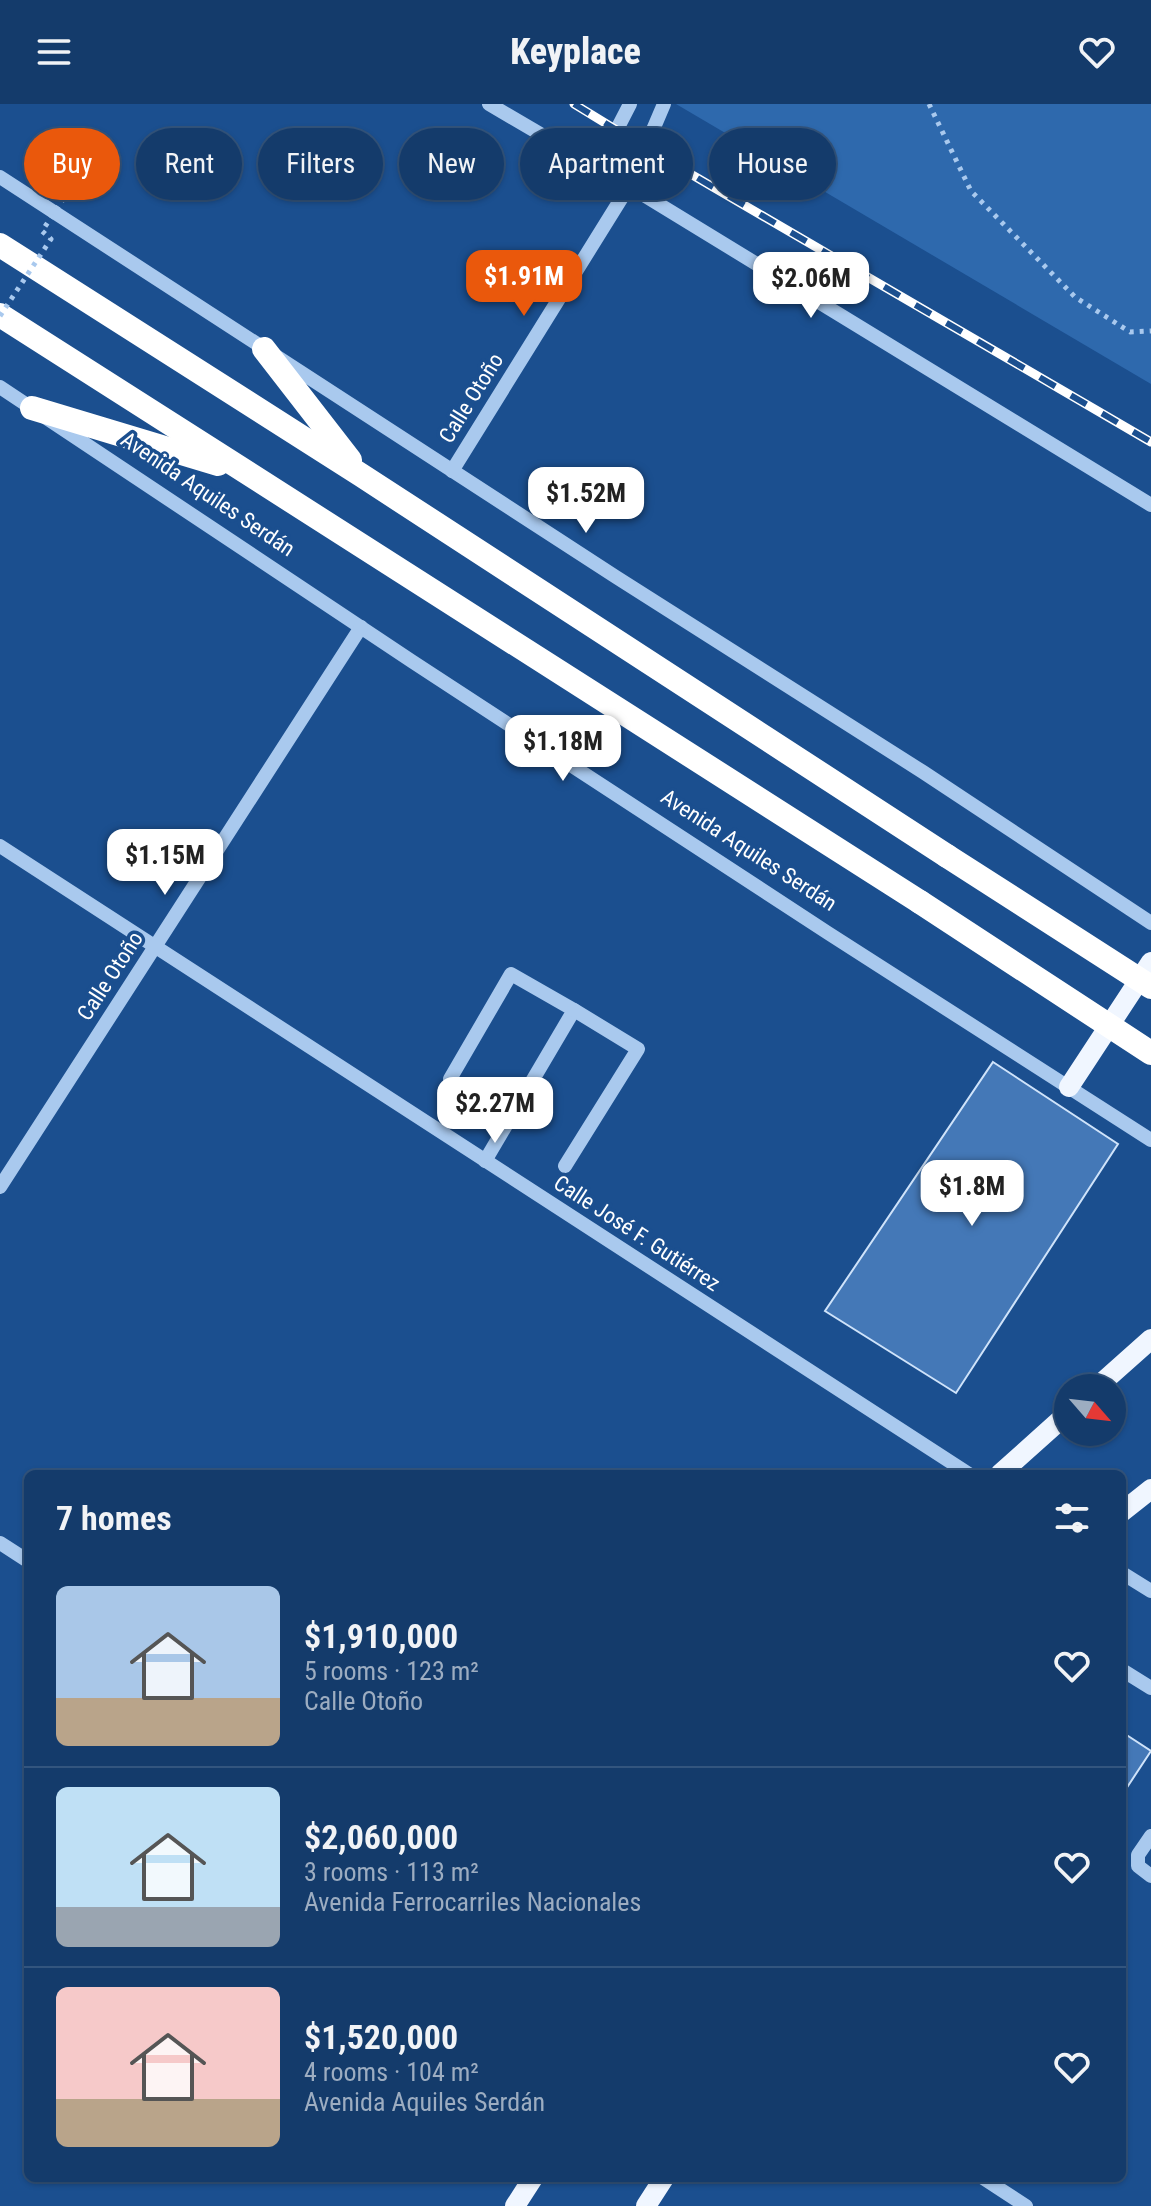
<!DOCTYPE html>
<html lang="en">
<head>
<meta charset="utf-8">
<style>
  body { margin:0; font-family:"Roboto Condensed",sans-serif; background:#1d4271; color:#f1f3f6; height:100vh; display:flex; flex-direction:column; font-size:30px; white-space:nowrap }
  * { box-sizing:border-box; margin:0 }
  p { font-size:26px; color:#9dadc1 }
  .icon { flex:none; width:44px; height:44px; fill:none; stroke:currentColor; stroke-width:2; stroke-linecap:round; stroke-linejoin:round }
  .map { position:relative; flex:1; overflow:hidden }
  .panel { position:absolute; left:24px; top:1366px; width:1102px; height:712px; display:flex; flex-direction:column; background:#143b6b; border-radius:12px; box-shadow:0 2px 6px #0004,0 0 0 2px #33557e }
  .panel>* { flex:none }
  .hud { position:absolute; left:24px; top:24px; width:1104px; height:72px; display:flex; gap:16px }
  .needle { width:52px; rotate:118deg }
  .fabs { position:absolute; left:1054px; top:1270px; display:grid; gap:16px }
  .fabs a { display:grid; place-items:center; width:72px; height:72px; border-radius:50%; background:#143b6b; box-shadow:0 2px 6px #0004,0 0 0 2px #33557e; font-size:40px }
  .price { position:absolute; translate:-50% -68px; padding:0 18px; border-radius:16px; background:#fff; color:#222; font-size:26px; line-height:52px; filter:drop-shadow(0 2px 4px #0008) }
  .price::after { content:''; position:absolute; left:50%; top:48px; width:24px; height:18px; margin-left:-12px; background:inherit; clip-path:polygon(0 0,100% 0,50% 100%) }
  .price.current { background:#ea580c; color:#fff }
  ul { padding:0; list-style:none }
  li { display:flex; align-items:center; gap:24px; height:200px; padding:0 32px }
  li+li { border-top:2px solid #33557e }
  li span { display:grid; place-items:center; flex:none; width:224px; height:160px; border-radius:12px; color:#555 }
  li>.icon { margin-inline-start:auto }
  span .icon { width:96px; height:96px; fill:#fffc; stroke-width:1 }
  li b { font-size:34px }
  h2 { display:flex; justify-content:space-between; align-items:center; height:96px; padding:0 32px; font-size:34px }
  .tag { padding:0 28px; border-radius:36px; background:#143b6b; box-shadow:0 2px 6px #0004,0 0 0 2px #33557e; font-size:28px; line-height:72px }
  .tag.current { background:#ea580c; color:#fff }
  header { display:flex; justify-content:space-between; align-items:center; height:104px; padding:0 32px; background:#143b6b; font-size:36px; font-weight:800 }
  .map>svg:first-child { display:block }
  .green { fill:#2e69ad }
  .building { fill:#4478b7; stroke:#cfe3fa; stroke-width:2 }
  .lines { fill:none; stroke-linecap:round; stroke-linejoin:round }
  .path { stroke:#a9c9ee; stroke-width:5; stroke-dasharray:4 6; stroke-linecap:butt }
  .minor { stroke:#a9c9ee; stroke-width:14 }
  .major { stroke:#f0f6ff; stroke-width:20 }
  .highway { stroke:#fff; stroke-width:24 }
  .rail-casing { stroke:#fff; stroke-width:9 }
  .rail { stroke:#1b4f8f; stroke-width:6; stroke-dasharray:18; stroke-linecap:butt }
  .path-bridge { stroke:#a9c9ee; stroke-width:5; stroke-dasharray:4 6; stroke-linecap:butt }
  .highway-bridge { stroke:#fff; stroke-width:24 }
  .labels { text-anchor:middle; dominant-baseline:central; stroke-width:7; stroke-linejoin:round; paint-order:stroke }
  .street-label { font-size:22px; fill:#fff; stroke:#1b4f8f }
</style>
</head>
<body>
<header><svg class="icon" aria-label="menu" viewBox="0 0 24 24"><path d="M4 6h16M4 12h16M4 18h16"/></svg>Keyplace<svg class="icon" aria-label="heart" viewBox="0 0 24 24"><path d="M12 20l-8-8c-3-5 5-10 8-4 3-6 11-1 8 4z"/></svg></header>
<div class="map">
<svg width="1151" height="2102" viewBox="0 0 1151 2102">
  <rect width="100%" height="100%" fill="#1b4f8f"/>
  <path class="green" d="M 676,0 L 1151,0 L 1151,280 Z"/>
  <g class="building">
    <path d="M 993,958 L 1118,1040 L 956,1289 L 825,1207 Z"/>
    <path d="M 1122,1628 L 1151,1647 L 1122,1691 Z"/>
  </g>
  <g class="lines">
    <path class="path" d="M 929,0 L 971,87 L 1075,193 L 1130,228 L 1151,227"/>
    <g class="minor">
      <path d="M 489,0 L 629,82 L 1151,401"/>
      <path d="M 597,64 L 630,0"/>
      <path d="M 0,73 L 616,473 L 923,668 L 1151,819"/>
      <path d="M 0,283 L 413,558 L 828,829 L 1151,1036"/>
      <path d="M 452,367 L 629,82 L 664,0"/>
      <path d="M 0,742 L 969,1370"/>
      <path d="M 450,975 L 511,870 L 574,906 L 485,1057"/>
      <path d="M 565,1062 L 638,945 L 574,906"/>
      <path d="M 0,1083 L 361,523"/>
      <path d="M 0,1439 L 28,1457"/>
      <path d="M 1122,1469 L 1151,1487"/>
      <path d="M 1122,1566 L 1151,1584"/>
      <path d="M 1151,1732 L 1138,1751 L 1138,1762 L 1151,1772"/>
      <path d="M 983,2074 L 1026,2102"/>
    </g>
    <g class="major">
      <path d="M 1069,983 L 1151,858"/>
      <path d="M 1096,1284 L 1151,1235"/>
      <path d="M 1000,1370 L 1068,1309"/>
      <path d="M 1122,1408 L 1151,1385"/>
      <path d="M 515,2102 L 533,2074"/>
      <path d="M 646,2102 L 664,2074"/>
    </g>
    <g class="highway">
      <path d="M 0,141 L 361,371 L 947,752"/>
      <path d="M 0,211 L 920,798"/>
      <path d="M 264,245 L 350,356"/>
      <path d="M 32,304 L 218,360"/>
    </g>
    <g class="rail-casing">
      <path id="rail" d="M 574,0 L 646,44 L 1151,338"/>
    </g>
    <use href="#rail" class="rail"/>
    <path class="path-bridge" d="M 0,212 L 51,135 L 42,127 L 68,88"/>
    <g class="highway-bridge">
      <path d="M 947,752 L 1151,883"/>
      <path d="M 920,798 L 1151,949"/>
    </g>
  </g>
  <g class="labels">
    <g class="street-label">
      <text transform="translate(471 294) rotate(-58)">Calle Otoño</text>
      <text transform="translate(208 390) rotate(34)">Avenida Aquiles Serdán</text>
      <text transform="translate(749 746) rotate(33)">Avenida Aquiles Serdán</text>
      <text transform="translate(110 872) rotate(-57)">Calle Otoño</text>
      <text transform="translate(637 1129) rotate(33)">Calle José F. Gutiérrez</text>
    </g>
  </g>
</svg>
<div class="fabs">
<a><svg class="needle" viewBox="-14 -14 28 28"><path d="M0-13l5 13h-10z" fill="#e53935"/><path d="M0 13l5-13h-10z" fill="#9dadc1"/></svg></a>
</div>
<b class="price current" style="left:524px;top:214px">$1.91M</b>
<b class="price" style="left:811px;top:216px">$2.06M</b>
<b class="price" style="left:586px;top:431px">$1.52M</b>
<b class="price" style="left:563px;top:679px">$1.18M</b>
<b class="price" style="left:165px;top:793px">$1.15M</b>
<b class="price" style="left:495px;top:1041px">$2.27M</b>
<b class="price" style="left:972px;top:1124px">$1.8M</b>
<div class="hud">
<a class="tag current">Buy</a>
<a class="tag">Rent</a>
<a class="tag">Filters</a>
<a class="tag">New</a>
<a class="tag">Apartment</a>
<a class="tag">House</a>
</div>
<section class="panel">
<h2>7 homes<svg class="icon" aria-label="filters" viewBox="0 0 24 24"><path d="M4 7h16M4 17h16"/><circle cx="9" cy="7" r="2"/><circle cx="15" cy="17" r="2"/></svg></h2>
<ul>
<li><span style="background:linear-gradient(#a9c7e8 70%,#b9a48a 0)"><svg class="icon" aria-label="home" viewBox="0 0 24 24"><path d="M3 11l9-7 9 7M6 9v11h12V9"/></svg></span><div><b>$1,910,000</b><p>5 rooms · 123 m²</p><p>Calle Otoño</p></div><svg class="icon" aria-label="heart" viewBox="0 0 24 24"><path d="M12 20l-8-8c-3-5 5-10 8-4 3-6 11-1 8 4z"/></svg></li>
<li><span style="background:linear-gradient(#bfe0f5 75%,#9aa5b1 0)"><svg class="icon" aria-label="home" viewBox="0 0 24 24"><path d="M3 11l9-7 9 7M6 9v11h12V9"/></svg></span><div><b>$2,060,000</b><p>3 rooms · 113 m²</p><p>Avenida Ferrocarriles Nacionales</p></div><svg class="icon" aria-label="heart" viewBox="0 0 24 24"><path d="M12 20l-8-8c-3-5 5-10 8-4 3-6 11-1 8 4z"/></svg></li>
<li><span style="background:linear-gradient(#f6c9c9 70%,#b9a48a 0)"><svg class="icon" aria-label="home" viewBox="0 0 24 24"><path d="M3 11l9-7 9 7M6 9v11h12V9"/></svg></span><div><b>$1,520,000</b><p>4 rooms · 104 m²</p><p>Avenida Aquiles Serdán</p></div><svg class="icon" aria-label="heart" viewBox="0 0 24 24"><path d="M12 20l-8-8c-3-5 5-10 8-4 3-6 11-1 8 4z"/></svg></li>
</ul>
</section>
</div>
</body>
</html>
